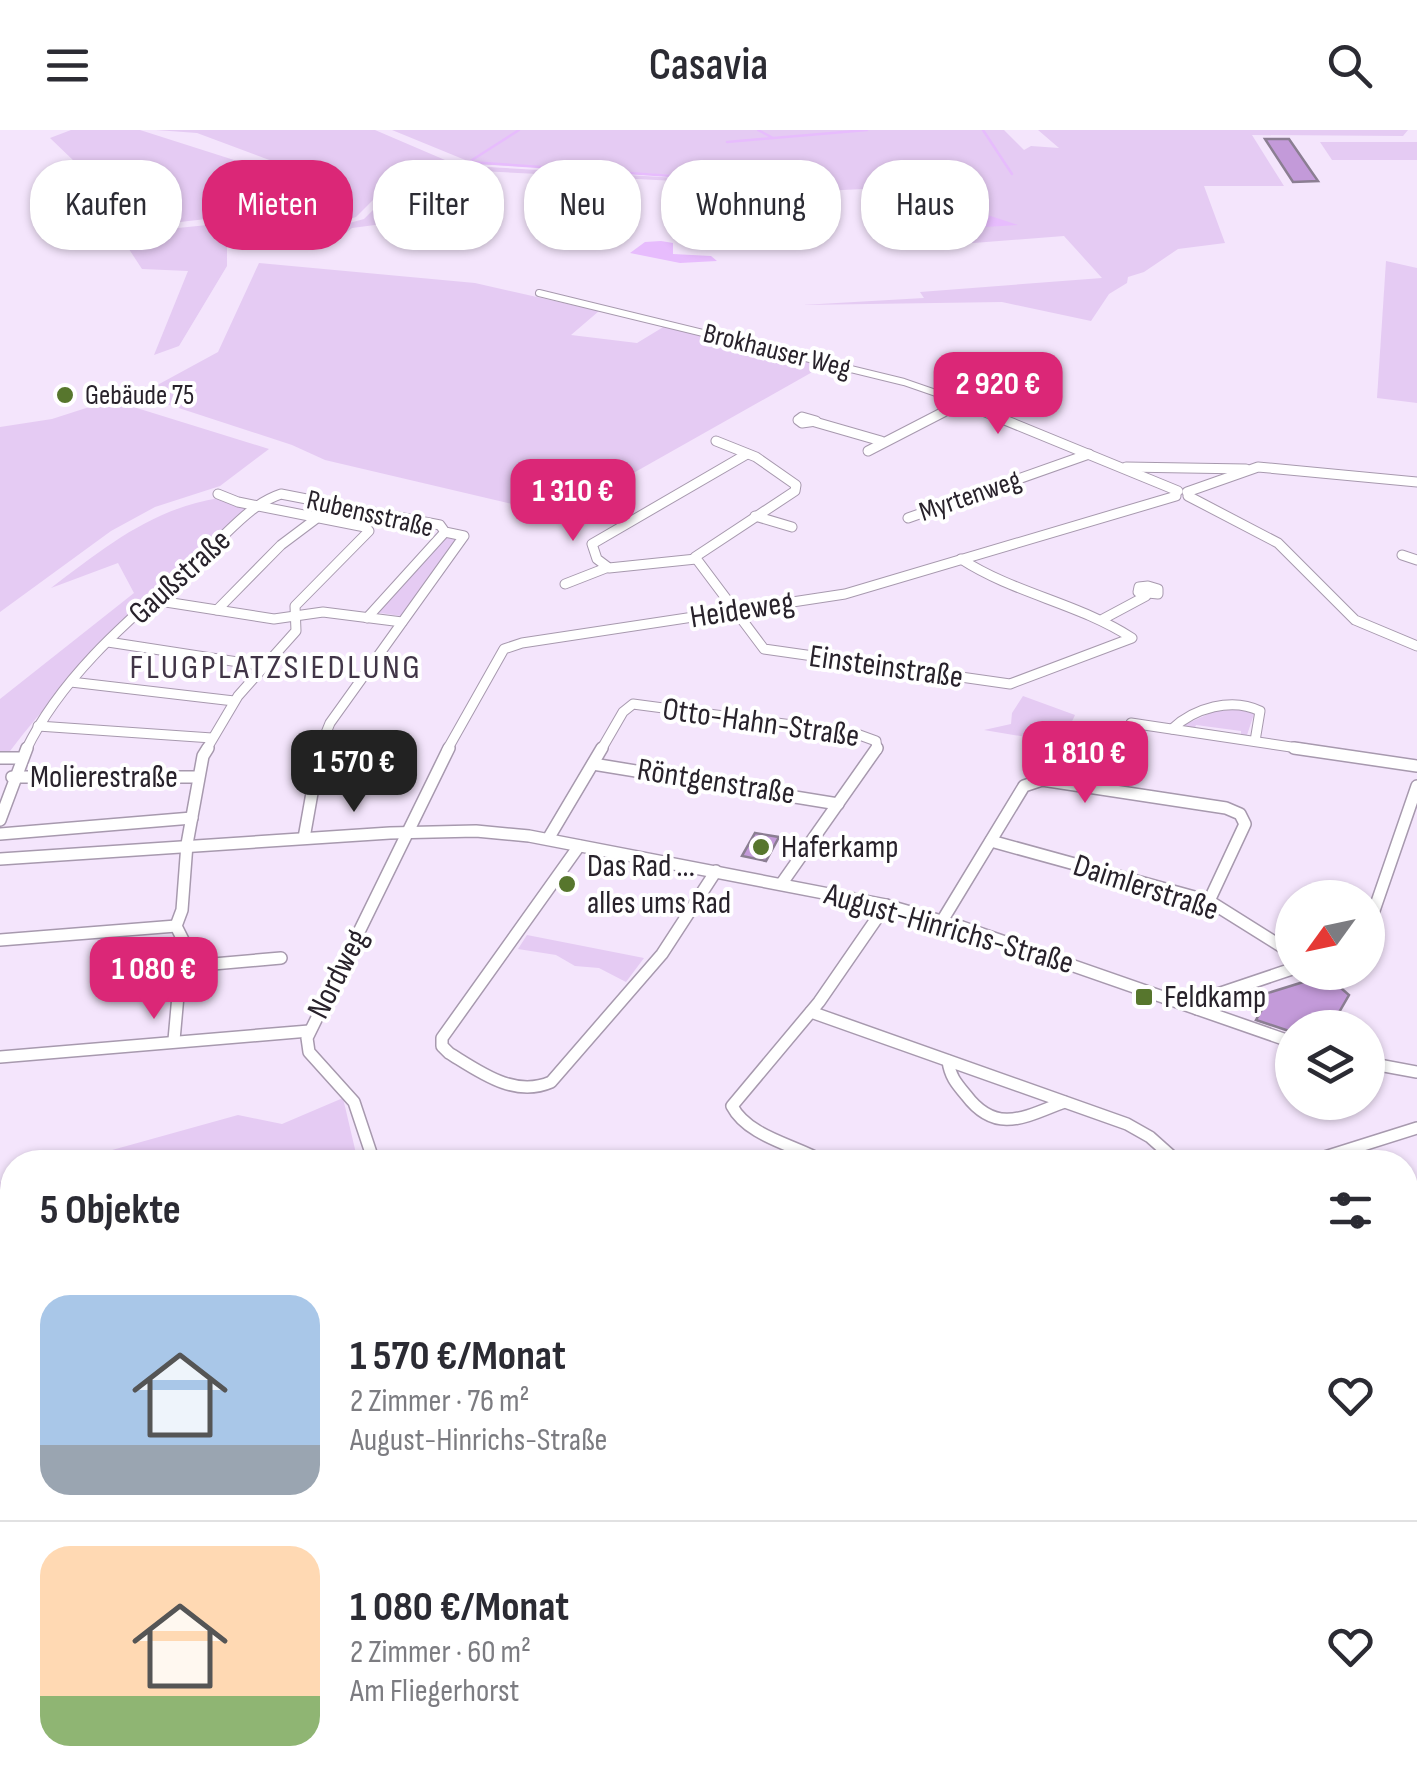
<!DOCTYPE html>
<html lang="de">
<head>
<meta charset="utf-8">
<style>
  body { margin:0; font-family:"Sofia Sans Condensed",sans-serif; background:#f7f7f7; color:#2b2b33; height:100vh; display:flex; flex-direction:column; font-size:38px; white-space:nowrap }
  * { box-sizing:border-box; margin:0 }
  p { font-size:32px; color:#7c7c81 }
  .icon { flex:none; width:55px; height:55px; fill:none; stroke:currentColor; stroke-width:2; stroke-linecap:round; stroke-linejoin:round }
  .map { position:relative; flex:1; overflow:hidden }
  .side { position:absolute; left:0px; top:1020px; width:1418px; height:642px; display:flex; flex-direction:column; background:#fff; border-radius:40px 40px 0 0; box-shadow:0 2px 8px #0004 }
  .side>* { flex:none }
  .guide { position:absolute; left:30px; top:30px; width:1358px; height:90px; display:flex; gap:20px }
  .needle { width:65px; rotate:237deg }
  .controls { position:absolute; left:1275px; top:750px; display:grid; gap:20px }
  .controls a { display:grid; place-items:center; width:110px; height:110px; border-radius:50%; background:#fff; box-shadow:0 2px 8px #0004; font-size:50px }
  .price { position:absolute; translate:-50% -85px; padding:0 22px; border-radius:20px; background:#db2777; color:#fff; font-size:32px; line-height:65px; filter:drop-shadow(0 2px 5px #0008) }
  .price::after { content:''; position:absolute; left:50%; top:60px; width:30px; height:22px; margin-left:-15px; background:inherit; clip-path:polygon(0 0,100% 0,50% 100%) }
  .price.on { background:#222; color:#fff }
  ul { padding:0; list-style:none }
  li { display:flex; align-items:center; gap:30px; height:250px; padding:0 40px }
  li+li { border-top:2px solid #e1e1e2 }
  li span { display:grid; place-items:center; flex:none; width:280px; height:200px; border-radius:30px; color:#555 }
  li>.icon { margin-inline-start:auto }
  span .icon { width:120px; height:120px; fill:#fffc; stroke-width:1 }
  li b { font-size:42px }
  h2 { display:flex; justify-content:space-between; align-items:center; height:120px; padding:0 40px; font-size:42px }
  .pill { padding:0 35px; border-radius:40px; background:#fff; box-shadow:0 2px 8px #0004; font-size:35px; line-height:90px }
  .pill.on { background:#db2777; color:#fff }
  header { display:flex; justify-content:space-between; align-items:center; height:130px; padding:0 40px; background:#fff; font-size:45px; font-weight:600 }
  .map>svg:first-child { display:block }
  .green { fill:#e5cbf3 }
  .water { fill:#e7bcfd }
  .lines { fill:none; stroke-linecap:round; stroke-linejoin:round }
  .stream { stroke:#e7bcfd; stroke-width:2.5 }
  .building { fill:#c39ad9; stroke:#8b7e92; stroke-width:2.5 }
  .street-far3-casing { stroke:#a799ae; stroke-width:8 }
  .street-far2-casing { stroke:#a799ae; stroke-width:11 }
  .street-far1-casing { stroke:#a799ae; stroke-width:14 }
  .street-casing { stroke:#a799ae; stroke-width:18 }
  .street-far3 { stroke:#fff; stroke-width:6 }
  .street-far2 { stroke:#fff; stroke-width:9 }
  .street-far1 { stroke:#fff; stroke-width:11 }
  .street { stroke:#fff; stroke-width:15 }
  .poi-dot { fill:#57762d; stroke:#fff; stroke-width:4 }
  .labels { text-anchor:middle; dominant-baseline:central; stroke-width:8; stroke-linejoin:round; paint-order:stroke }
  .far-street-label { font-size:28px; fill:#28222b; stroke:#fff }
  .far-poi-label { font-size:28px; fill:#28222b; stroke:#fff; text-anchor:start }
  .street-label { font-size:32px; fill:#28222b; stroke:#fff }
  .poi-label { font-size:32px; fill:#28222b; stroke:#fff; text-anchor:start }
  .neighbourhood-label { font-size:35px; letter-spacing:2.5px; fill:#413547; stroke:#fff }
</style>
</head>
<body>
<header><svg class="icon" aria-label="menu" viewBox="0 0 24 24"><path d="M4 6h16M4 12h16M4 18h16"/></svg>Casavia<svg class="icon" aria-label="search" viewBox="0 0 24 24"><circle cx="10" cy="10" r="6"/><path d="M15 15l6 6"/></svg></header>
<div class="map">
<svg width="1417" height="1662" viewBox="0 0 1417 1662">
  <rect width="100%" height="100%" fill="#f4e5fc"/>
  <g class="green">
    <path d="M 71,0 L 140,0 L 303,52 L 298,60 L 224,87 L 171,93 L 115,34 L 65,43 L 57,37 L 76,33 L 50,8 Z"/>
    <path d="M 156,0 L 375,0 L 452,33 L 373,70 L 356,87 L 249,120 L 245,95 L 251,86 L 283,85 L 327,72 L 320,61 L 336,55 L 197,3 Z"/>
    <path d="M 392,0 L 1004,0 L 1024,20 L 1031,16 L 1059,18 L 1038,0 L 1408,0 L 1403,6 L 1252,5 L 1284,56 L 1204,56 L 1225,113 L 1178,119 L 1144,142 L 1128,147 L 1127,153 L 1109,164 L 1091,191 L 1002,172 L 802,175 L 924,168 L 920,162 L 1102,148 L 1064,106 L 948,115 L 907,57 L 670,68 L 691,46 L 475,34 Z"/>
    <path d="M 1320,12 L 1417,12 L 1417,30 L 1332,30 Z"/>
    <path d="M 470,36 L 679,48 L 676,51 L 481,41 L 454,44 L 430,58 L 398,92 L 352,98 L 343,105 L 313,103 L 364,89 L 381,72 Z"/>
    <path d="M 227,93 L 227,136 L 179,216 L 154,225 L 188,141 L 142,139 L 119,104 Z"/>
    <path d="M 1386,131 L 1417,138 L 1417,273 L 1377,268 Z"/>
    <path d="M 259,133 L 475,153 L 599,181 L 571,205 L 637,213 L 665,196 L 823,236 L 559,385 L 325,330 L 292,315 L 139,265 L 218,222 Z"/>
    <path d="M 111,270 L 269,319 L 220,356 L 155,377 L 111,401 L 0,482 L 0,297 L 52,289 Z"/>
    <path d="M 219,368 L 250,379 C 165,455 80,530 10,621 L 0,622 L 0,569 L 134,463 L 118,433 L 51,458 C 104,418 151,379 219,368 Z"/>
    <path d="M 447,406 L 457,408 L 456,413 L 401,486 L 374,482 Z"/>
    <path d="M 1023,566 L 1075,585 L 1062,613 L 984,600 L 1011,594 L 1012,583 Z"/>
    <path d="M 1249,579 L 1254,584 L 1246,608 L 1241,607 L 1241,601 L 1196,595 L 1194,600 L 1184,595 L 1215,581 Z"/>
    <path d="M 527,805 L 644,828 L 626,852 L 599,838 L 575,836 L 556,825 L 518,819 Z"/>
    <path d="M 343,968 L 358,1032 L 69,1032 L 238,985 L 282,994 Z"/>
    <path d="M 12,1049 L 12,1346 L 0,1353 L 0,1052 Z"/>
    <path d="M 12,1357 L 12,1650 L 785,1650 L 830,1662 L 0,1662 L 0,1363 Z"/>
    <path d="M 1417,1392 L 1417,1662 L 1260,1662 L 1264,1650 L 1405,1650 L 1405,1414 Z"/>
    <path d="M 831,1650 L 1238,1650 L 1232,1662 L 834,1662 Z"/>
  </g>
  <g class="water">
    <path d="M 953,60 L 959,63 L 954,74 L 1018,95 L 952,99 L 925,65 Z"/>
    <path d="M 661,111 L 673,113 L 673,124 L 711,126 L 717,131 L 680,133 L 630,123 L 645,112 Z"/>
  </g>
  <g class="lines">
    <g class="stream">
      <path d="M 519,0 L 469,32 L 687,47 L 680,52"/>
      <path d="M 758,0 L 773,8"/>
      <path d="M 983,0 L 1012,44"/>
      <path d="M 727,12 L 867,0"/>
    </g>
  </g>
  <g class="building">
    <path d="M 1265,9 L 1289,9 L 1318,51 L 1293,52 Z"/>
    <path d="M 755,703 L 779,707 L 766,731 L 742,726 Z"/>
    <path d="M 1326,845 L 1349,865 L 1330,898 L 1292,898 L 1292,902 L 1256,890 L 1264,876 L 1255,867 Z"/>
  </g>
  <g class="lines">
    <g class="street-far3-casing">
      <path id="street-far3" d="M 539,163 L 904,252 L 959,271"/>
    </g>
    <g class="street-far2-casing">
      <g id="street-far2">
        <path d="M 951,268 L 1178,361"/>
        <path d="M 802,287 L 816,291 L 802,293 L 798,290 Z"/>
        <path d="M 815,292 L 881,311"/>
        <path d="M 716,311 L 756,327 L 796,355 L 795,361 L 695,427 L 764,519 L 1010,554 L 1132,508 C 1078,473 1015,464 961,429"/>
        <path d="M 868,321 L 963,272"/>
        <path d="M 1126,337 L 1246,339"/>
        <path d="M 1187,362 L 1258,337 L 1417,352"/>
        <path d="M 1188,366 L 1278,413 L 1355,490 L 1417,516"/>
        <path d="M 755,386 L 792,397"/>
        <path d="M 908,388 L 1089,324"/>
        <path d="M 1402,425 L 1417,430"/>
        <path d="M 696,429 L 609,438 L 597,429 L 592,414 L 747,324"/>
        <path d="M 565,454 L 606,438"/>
        <path d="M 1148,456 L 1158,459 L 1158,464 L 1138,462 L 1139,457 Z"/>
        <path d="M 153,470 L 274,489 L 323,482 L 402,492"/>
        <path d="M 217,480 L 281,415 L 317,388"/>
        <path d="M 367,488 L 445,402"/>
        <path d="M 1103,489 L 1146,466"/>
        <path d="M 108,512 L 264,536"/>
        <path d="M 71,552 L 234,571"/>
        <path d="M 1131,593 L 1311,620"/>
        <path d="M 38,596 L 212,608"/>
        <path d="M 1172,599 C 1194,578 1232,567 1260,581 L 1255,611"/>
        <path d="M 26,620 C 65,539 142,479 208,420 C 231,400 251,374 281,364 L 440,395 L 445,402 L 464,406 L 330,593 L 319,620"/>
        <path d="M 206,620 L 238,566 L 296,501 L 295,476 L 369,401 L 365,397 L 238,372 L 218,364"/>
        <path d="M 447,620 L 504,519 L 522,513 L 845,464 L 1176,366"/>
        <path d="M 601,620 L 623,582 L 633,574 L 854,603 L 876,611 L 877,620"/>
      </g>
    </g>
    <g class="street-far1-casing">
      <g id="street-far1">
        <path d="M 1294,618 L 1417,636"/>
        <path d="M 0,628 L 19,628"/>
        <path d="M 593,634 L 838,674"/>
        <path d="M 12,647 L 197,647"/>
        <path d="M 0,690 L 27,618"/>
        <path d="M 0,704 L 192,688"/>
        <path d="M 304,708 L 320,618"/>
        <path d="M 548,709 L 602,618"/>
        <path d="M 991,711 L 1209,771 L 1292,823"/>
        <path d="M 579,716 L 442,908 L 442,916 L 449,923 C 480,942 514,968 551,952 L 662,824 L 716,741"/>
        <path d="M 0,729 L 390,703 L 476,701 L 529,706 L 886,775 L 962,797 L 1292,912"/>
        <path d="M 782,753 L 877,618"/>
        <path d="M 942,791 L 1024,656 L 1042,650 L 1226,678 L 1240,684 L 1245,694 L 1209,771"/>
        <path d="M 1368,798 L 1417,656"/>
        <path d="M 0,810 L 176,796"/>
        <path d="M 179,837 L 281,828"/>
        <path d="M 1197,879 L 1212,866 L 1292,839"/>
        <path d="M 811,882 L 1127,994 L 1150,1007 L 1178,1032"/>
        <path d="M 174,910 L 183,810 L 176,796 L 182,780 L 187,714 L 203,626 L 208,618"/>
        <path d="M 0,927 L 309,901"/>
        <path d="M 948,931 C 950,946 956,953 966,965 C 996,1005 1025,987 1064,972"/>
        <path d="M 1368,933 L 1417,942"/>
        <path d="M 374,1032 L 354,972 L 309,922 L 307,908 L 449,618"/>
        <path d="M 824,1032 C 796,1015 748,1007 732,976 L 819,872 L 886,775"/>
        <path d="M 1309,1032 L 1417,998"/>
      </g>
    </g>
    <g class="street-casing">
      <g id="street">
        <path d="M 1405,1151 L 1417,1093"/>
        <path d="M 1405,1178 L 1417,1182"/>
        <path d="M 1405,1267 L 1417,1272"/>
        <path d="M 1405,1371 L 1417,1350"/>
        <path d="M 1260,1662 L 1264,1650"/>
      </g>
    </g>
    <use href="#street-far3" class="street-far3"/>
    <use href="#street-far2" class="street-far2"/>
    <use href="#street-far1" class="street-far1"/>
    <use href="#street" class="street"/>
  </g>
  <g class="poi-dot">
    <circle cx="65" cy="265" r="10"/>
    <circle cx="761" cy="717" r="10"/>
    <circle cx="567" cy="754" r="10"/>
    <rect x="1134" y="857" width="20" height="20" rx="5"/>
  </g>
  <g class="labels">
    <g class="far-street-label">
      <text transform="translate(777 221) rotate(14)">Brokhauser Weg</text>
      <text transform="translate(970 366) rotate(-19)">Myrtenweg</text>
      <text transform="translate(370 384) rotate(13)">Rubensstraße</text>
    </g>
    <g class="far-poi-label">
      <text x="85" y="265">Gebäude 75</text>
    </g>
    <g class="street-label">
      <text transform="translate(180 447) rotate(-42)">Gaußstraße</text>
      <text transform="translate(742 480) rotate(-9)">Heideweg</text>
      <text transform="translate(886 537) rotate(8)">Einsteinstraße</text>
      <text transform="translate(761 593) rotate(8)">Otto-Hahn-Straße</text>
      <text x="104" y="647">Molierestraße</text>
      <text transform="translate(716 652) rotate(9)">Röntgenstraße</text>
      <text transform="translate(1146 758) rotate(18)">Daimlerstraße</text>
      <text transform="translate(949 799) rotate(16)">August-Hinrichs-Straße</text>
      <text transform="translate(338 844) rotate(-63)">Nordweg</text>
    </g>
    <g class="poi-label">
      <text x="781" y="717">Haferkamp</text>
      <text x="587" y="736">Das Rad ...<tspan x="587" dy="37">alles ums Rad</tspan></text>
      <text x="1164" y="867">Feldkamp</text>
    </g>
    <g class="neighbourhood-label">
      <text x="276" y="537">FLUGPLATZSIEDLUNG</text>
    </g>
  </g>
</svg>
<div class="controls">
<a><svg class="needle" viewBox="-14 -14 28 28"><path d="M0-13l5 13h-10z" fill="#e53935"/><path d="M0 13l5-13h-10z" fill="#7c7c81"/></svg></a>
<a><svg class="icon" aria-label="layers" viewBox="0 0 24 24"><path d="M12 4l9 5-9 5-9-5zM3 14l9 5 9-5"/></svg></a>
</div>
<b class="price" style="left:998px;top:307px">2 920 €</b>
<b class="price" style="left:573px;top:414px">1 310 €</b>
<b class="price" style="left:1085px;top:676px">1 810 €</b>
<b class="price on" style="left:354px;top:685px">1 570 €</b>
<b class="price" style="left:154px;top:892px">1 080 €</b>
<div class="guide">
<a class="pill">Kaufen</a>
<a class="pill on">Mieten</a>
<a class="pill">Filter</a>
<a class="pill">Neu</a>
<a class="pill">Wohnung</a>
<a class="pill">Haus</a>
</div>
<section class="side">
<h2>5 Objekte<svg class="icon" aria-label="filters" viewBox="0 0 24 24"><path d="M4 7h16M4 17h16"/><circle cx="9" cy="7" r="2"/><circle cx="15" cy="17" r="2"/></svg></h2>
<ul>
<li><span style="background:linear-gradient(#a9c7e8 75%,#9aa5b1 0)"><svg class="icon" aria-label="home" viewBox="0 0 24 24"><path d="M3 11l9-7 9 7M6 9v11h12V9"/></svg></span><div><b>1 570 €/Monat</b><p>2 Zimmer · 76 m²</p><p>August-Hinrichs-Straße</p></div><svg class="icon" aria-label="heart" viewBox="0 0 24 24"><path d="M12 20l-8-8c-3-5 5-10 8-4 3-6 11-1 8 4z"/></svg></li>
<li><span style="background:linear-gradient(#ffd9b3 75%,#8fb573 0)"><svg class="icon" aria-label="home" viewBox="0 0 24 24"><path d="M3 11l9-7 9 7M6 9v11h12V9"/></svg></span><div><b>1 080 €/Monat</b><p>2 Zimmer · 60 m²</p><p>Am Fliegerhorst</p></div><svg class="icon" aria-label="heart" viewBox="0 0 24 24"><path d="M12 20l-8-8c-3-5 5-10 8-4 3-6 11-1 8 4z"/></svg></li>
</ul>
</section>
</div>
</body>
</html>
